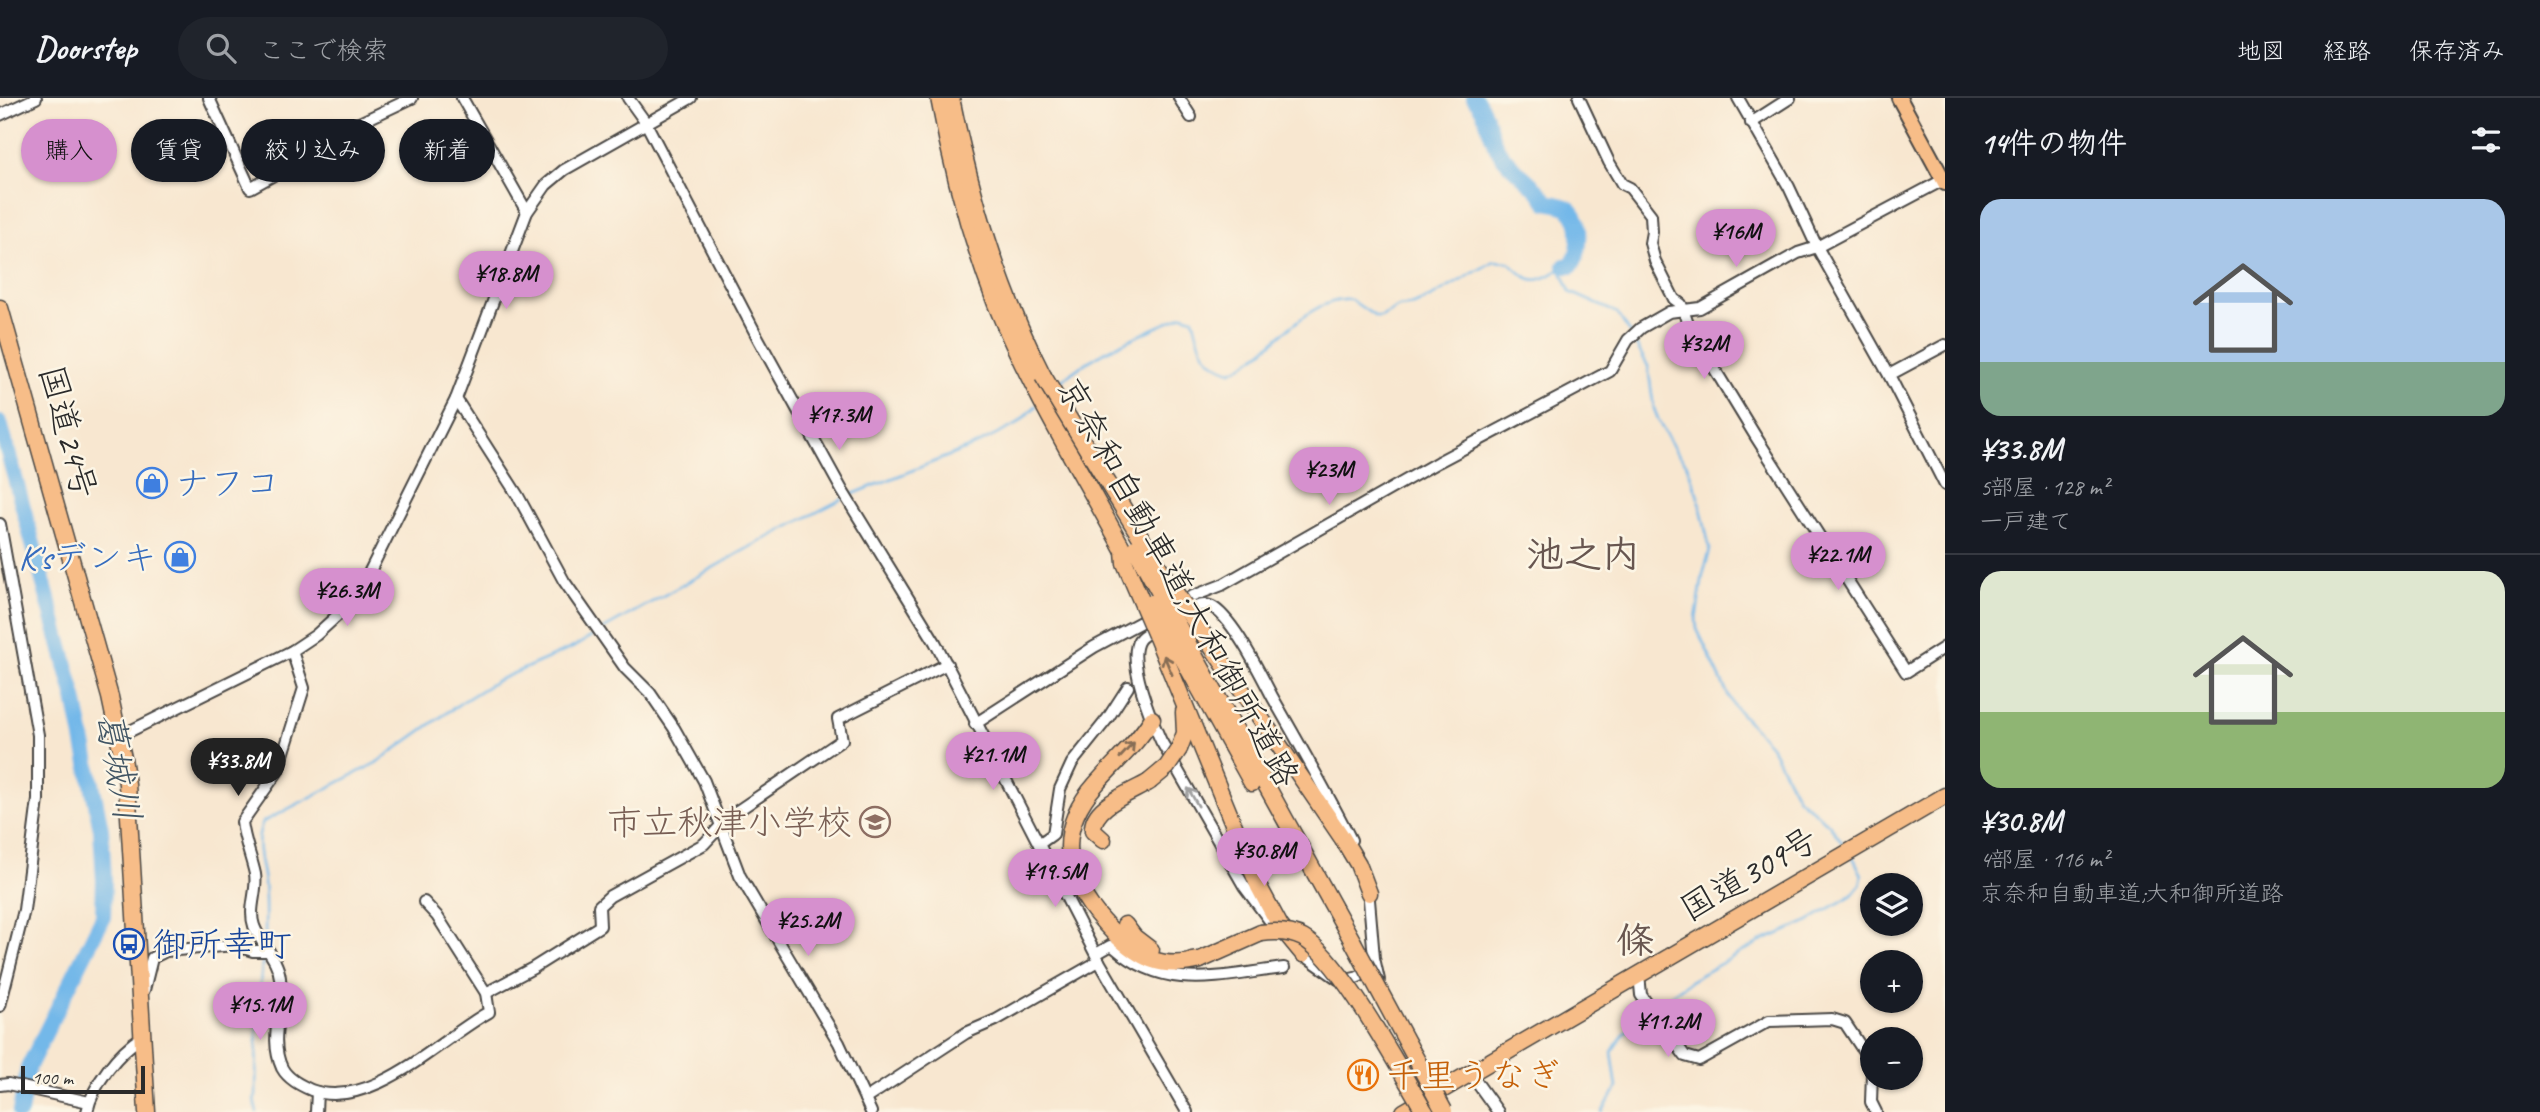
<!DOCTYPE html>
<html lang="ja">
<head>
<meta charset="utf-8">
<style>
  body { margin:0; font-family:Caveat,"Klee One",sans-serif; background:#20242c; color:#f1f3f6; height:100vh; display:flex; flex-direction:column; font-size:26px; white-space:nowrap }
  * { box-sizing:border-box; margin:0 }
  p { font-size:23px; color:#9ea1a6 }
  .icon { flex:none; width:38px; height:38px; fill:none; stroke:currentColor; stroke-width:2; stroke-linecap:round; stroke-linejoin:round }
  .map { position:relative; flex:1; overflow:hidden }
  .details { display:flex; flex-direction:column; background:#171b24; width:595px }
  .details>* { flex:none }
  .top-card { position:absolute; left:21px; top:21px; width:665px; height:63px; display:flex; gap:14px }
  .controls { position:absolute; left:1860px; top:775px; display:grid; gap:14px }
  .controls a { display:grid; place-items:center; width:63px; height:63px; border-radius:50%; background:#171b24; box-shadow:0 2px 5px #0004; font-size:35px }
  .scale { position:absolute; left:21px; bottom:18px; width:124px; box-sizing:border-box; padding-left:7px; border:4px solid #2b2b2b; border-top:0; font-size:19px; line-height:24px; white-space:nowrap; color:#2b2b2b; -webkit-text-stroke:5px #fcf5e5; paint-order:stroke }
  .price { position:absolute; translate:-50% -60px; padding:0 16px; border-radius:24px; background:#d690ce; color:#111; font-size:23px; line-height:46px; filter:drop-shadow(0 2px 4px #0008) }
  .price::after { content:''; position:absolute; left:50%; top:42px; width:21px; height:16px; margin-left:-10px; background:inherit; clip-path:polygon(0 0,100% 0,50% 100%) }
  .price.on { background:#222; color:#fff }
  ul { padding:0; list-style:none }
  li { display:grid; align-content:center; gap:14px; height:371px; padding:0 35px }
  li+li { border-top:2px solid #363941 }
  li span { display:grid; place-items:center; height:217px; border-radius:21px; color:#555 }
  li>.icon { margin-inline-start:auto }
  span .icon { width:126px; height:126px; fill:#fffc; stroke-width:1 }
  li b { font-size:30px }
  h2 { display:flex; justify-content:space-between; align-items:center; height:84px; padding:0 35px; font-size:30px }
  .pill { padding:0 24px; border-radius:32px; background:#171b24; box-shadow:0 2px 5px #0004; font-size:24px; line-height:63px }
  .pill.on { background:#d690ce; color:#111 }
  header { display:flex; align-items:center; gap:42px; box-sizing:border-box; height:98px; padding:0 35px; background:#171b24; border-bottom:2px solid #363941 }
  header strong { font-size:33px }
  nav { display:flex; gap:38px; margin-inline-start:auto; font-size:24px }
  .search { width:490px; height:63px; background:#20242c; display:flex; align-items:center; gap:18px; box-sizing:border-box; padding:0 24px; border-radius:38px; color:#9ea1a6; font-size:26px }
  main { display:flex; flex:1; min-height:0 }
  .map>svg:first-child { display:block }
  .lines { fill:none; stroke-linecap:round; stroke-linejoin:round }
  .stream { stroke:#73b8e9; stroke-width:2.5 }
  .river { stroke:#73b8e9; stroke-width:16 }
  .minor-casing { stroke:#4a4744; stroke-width:14 }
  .major-casing { stroke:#4a4744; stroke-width:18 }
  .highway-casing { stroke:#4a4744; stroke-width:19 }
  .minor { stroke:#fff; stroke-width:10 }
  .major { stroke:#f7bd88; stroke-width:14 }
  .highway { stroke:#f7bd88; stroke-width:16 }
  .highway-bridge-casing { stroke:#4a4744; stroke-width:19; stroke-linecap:butt }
  .highway-bridge { stroke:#f7bd88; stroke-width:16 }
  .oneway { stroke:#876d55 }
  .oneway2 { stroke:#a0a0a0 }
  .labels { text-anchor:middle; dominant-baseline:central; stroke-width:5; stroke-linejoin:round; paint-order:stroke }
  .street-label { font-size:35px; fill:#2b2b2b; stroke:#fcf5e5 }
  .shop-label { font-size:35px; fill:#366cbe; stroke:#fcf5e5; text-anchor:start }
  .education-label { font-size:35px; fill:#785e54; stroke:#fcf5e5; text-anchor:end }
  .transit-label { font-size:35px; fill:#164399; stroke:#fcf5e5; text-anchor:start }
  .food-label { font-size:35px; fill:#c56008; stroke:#fcf5e5; text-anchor:start }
  .water-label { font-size:37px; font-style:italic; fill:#415564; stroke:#fcf5e5 }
  .quarter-label { font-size:38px; font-weight:bold; fill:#685650; stroke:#fcf5e5 }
</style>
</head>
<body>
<header>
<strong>Doorstep</strong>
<div class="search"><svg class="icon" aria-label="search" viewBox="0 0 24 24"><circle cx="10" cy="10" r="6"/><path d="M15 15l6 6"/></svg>ここで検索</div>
<nav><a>地図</a><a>経路</a><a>保存済み</a></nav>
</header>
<main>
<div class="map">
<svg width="1945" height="1014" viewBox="0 0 1945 1014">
  <rect width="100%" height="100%" fill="#fcf5e5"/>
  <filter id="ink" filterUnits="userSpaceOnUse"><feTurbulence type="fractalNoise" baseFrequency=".0143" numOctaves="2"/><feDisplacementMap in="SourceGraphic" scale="14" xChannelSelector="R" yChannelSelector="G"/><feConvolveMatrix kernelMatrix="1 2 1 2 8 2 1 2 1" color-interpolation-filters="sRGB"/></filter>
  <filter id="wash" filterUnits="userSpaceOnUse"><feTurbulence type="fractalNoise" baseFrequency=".00686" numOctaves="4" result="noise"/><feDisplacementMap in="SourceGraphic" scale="28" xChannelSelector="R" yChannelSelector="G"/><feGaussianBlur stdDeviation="1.57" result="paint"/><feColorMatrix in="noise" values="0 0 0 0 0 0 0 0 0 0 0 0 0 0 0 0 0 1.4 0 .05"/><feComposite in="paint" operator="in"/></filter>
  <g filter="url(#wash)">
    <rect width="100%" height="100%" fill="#f8e7d0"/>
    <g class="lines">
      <g class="stream">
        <path d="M 1565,168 L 1563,176 L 1570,194 L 1617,215 L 1631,236"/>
        <path d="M 1634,243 L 1648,268 L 1654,311 L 1661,328 L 1676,354 L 1686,365 L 1698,397 L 1710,452 L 1703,477 L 1696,521 L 1697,531 L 1733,607 L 1770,647 L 1798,700 L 1829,726 L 1844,747"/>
        <path d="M 1055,288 C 1093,254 1138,239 1183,217 L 1193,220 C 1200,248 1202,264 1231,273 C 1270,258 1306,198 1351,202 L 1376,219 L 1381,219 L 1399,209 L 1414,207 L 1432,199 L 1494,163 L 1509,164 C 1533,189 1538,185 1565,168"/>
        <path d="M 848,398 L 976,347 L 1016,327 L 1036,308"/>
        <path d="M 602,532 L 750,449 L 842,401"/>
        <path d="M 265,841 C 265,823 266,804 264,785 C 262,764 253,745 263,724 L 376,665 L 462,604 L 496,583 L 574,549 L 596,536"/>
        <path d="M 1653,910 L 1693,881 L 1760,844 L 1807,824 L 1852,797 L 1860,787 L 1862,777 L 1853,759"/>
        <path d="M 257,1014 L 254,1002 L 256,998 L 257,916 L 263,858"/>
        <path d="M 1602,1014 L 1617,990 L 1612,954 L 1616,947 L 1625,935 L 1648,914"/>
      </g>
      <g class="river">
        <path d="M 1474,0 C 1488,14 1488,34 1497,50 C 1510,72 1533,83 1547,104 C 1554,106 1562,106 1568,110 C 1584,121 1581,154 1571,168 L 1565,168"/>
        <path d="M 0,325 L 75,600 L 101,731 L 104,782 L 103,819 L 28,970 L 20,1014"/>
      </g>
    </g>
  </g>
  <g filter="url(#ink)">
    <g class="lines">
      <g class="minor-casing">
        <g id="minor">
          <path d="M 209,0 L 250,90 L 326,48 L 355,27 L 412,0"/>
          <path d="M 462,0 L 527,114"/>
          <path d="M 628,0 L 646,25 L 758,240 L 843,394 L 935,544 L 1099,863 L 1187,1014"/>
          <path d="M 1179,0 L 1191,19"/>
          <path d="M 1579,0 L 1609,64 L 1622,86 L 1630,90 L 1651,117 L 1652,134 L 1650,145 L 1655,163 L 1674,201 L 1681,206 L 1689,229 L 1756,339 L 1906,574 L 1945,549"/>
          <path d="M 1738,0 L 1789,89 L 1817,149 L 1889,277 L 1945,387"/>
          <path d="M 0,17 L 36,0"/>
          <path d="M 1751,25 L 1790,0"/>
          <path d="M 1889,277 L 1945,247"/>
          <path d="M 456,301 L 518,398 L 564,483 L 625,570 L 650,595 L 674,630 L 704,683 L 740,778 L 839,945 L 871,1014"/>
          <path d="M 0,426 L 38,637 L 38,702 L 24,812 L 0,908"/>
          <path d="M 1175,505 L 1222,487 L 1438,364 L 1610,273 L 1628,242 L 1641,230 L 1669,214 L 1700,210 L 1798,155 L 1817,149 L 1943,82"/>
          <path d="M 1184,515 C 1193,510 1203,503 1214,510 C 1235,524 1261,577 1273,600 C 1300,647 1327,694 1351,742"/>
          <path d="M 1157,530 C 1152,533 1143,536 1139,542 C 1126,562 1152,623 1161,643 L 1244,788 L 1276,831"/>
          <path d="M 292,553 L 304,590 L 278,673 L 242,724 C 244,742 251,758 255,776 C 258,793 248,810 254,828 C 261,847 278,860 280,880 C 284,910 268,940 282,970 C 288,981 300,987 311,992 C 371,1014 441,940 489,914 L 486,895 L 437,818 L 424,804"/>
          <path d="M 975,626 L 1094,549 L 1152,518"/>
          <path d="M 118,639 L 292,553 L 316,537 L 340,515 L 365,483 L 456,301 L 527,114 L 546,87 L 564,72 L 691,0"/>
          <path d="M 1039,746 L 1053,736 L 1060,691 L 1072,665 L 1108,620 L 1128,589"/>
          <path d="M 1368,790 L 1374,860 L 1379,882"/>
          <path d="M 1297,852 L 1338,881"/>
          <path d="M 1096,856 L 1110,848 L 1114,849 C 1167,896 1221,877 1284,870"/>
          <path d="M 1639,876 L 1641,897 L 1685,958 L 1699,962 L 1769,923 L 1832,921 L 1845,925 L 1871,964 L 1872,974"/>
          <path d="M 1339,881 C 1353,882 1362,880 1371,869"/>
          <path d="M 144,892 L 152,860 L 166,853 L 234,847 L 253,853 L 269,853"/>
          <path d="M 486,895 L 533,870 L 600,828 L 599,808 L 610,798 L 704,746 L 730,718 L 842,642 L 838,621 L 947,566"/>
          <path d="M 1470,975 L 1498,1014"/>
          <path d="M 1872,975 L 1871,1004 L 1876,1014"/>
          <path d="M 0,987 L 8,986 L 89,1004"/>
          <path d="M 865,1001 L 966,935 L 996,922 L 1099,863"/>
          <path d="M 87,1014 C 93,986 118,954 142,939"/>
          <path d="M 316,1014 L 317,994"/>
        </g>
      </g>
      <g class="major-casing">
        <path id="major" d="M 1899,0 L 1945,85"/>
      </g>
      <g class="highway-casing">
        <g id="highway">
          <path d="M 939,0 C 952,71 970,139 996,206 C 1031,292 1080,372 1124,453"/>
          <path d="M 951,0 C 971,97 998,190 1043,278"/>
          <path d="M 0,210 L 110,599 L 123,660 L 127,686 L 147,1014"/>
          <path d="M 1191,518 L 1343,741 L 1358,766 L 1369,795"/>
          <path d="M 1177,526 L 1353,844"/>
          <path d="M 1167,532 L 1252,685"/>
          <path d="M 1156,537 L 1259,789 L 1280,828 L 1303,856"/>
          <path d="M 1152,621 C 1137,646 1114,665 1096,686 C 1049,739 1069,790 1114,835 C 1141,861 1162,872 1200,862"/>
          <path d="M 1179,651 L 1185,635 L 1184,614"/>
          <path d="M 1103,742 L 1093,733 C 1091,708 1131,695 1149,684"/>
          <path d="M 1125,827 L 1134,839 L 1151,852"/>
          <path d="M 1192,863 L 1200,862 L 1261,835"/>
          <path d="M 1404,1014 L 1945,698"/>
        </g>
      </g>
      <use href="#minor" class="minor"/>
      <use href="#major" class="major"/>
      <use href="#highway" class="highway"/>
      <g class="highway-bridge-casing">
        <g id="highway-bridge">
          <path d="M 1043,278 L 1163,476 L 1191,518"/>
          <path d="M 1135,450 L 1177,526"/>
          <path d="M 1124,453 L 1125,465 L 1156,537"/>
          <path d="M 1152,505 L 1167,532"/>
          <path d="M 1149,684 L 1167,669 L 1179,651"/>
          <path d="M 1261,835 C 1275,833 1290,833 1303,840 C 1341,861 1400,973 1425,1014"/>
          <path d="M 1353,844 L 1444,1013"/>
        </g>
      </g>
      <use href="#highway-bridge" class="highway-bridge"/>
    </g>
    <defs><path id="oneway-shaft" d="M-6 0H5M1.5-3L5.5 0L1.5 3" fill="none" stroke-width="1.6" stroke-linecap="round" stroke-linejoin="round" transform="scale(1.75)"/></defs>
    <g class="oneway">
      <use href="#oneway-shaft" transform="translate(1168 567) rotate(-113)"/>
      <use href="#oneway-shaft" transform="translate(1127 652) rotate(-47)"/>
    </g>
    <use class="oneway2" href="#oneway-shaft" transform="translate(1193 699) rotate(-120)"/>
  </g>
  <defs>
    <g id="shop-ring" transform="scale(1.575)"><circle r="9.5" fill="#fcf5e5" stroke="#3f7fe0" stroke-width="1.5"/><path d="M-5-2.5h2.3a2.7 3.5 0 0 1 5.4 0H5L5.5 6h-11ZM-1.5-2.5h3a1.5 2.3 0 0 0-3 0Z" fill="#3f7fe0"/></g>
    <g id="school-ring" transform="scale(1.575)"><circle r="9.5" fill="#fcf5e5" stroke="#8d6e63" stroke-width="1.5"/><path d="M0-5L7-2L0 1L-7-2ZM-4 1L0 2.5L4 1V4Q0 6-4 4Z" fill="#8d6e63"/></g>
    <g id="bus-ring" transform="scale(1.575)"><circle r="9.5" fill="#fcf5e5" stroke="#1a4fb4" stroke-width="1.5"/><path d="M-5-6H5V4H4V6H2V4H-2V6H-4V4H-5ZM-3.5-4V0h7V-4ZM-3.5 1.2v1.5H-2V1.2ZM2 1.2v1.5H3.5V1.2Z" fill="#1a4fb4"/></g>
    <g id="restaurant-ring" transform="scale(1.575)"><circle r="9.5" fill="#fcf5e5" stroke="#e8710a" stroke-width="1.5"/><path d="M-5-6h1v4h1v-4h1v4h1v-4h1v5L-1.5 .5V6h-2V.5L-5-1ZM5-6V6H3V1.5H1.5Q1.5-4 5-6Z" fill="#e8710a"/></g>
  </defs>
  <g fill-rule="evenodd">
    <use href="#shop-ring" x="152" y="385"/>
    <use href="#shop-ring" x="180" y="459"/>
    <use href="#school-ring" x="875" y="724"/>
    <use href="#bus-ring" x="129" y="846"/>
    <use href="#restaurant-ring" x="1363" y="977"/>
  </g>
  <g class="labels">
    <g class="street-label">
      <text transform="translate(68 334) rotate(75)">国道24号</text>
      <text transform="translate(1178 484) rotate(61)">京奈和自動車道;大和御所道路</text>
      <text transform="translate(1749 776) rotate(-30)">国道309号</text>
    </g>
    <g class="shop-label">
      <text x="175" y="385">ナフコ</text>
      <text x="157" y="459" text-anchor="end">K'sデンキ</text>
    </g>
    <g class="education-label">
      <text x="852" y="724">市立秋津小学校</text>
    </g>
    <g class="transit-label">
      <text x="152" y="846">御所幸町</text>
    </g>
    <g class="food-label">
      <text x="1386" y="977">千里うなぎ</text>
    </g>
    <g class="water-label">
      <text transform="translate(119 668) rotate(80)">葛城川</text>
    </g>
    <g class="quarter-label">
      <text x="1583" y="456">池之内</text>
      <text x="1635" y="842">條</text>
    </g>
  </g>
</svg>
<div class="controls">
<a><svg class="icon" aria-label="layers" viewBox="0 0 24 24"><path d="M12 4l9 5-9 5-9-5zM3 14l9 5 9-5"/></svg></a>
<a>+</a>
<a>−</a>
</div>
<div class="scale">100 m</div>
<b class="price" style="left:1736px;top:171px">¥16M</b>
<b class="price" style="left:506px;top:213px">¥18.8M</b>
<b class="price" style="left:1704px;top:283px">¥32M</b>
<b class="price" style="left:839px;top:354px">¥17.3M</b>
<b class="price" style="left:1329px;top:409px">¥23M</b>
<b class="price" style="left:1838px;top:494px">¥22.1M</b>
<b class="price" style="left:347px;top:530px">¥26.3M</b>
<b class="price" style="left:993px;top:694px">¥21.1M</b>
<b class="price on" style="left:238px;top:700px">¥33.8M</b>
<b class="price" style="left:1264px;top:790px">¥30.8M</b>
<b class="price" style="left:1055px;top:811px">¥19.5M</b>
<b class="price" style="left:808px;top:860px">¥25.2M</b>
<b class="price" style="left:260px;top:944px">¥15.1M</b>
<b class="price" style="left:1668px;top:961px">¥11.2M</b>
<div class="top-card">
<a class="pill on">購入</a>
<a class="pill">賃貸</a>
<a class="pill">絞り込み</a>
<a class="pill">新着</a>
</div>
</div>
<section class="details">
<h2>14件の物件<svg class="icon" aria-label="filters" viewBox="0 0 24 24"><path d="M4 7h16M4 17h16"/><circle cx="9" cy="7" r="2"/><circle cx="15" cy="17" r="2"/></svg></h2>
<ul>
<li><span style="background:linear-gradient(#a9c7e8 75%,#7fa58c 0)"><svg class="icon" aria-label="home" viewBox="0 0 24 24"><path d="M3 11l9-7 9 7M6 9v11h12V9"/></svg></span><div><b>¥33.8M</b><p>5部屋 · 128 m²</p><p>一戸建て</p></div></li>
<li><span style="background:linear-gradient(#dfe7d0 65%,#8fb573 0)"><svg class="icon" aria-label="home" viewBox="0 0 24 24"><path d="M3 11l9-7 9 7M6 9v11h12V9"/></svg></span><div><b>¥30.8M</b><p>4部屋 · 116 m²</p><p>京奈和自動車道;大和御所道路</p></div></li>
</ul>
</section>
</main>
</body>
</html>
